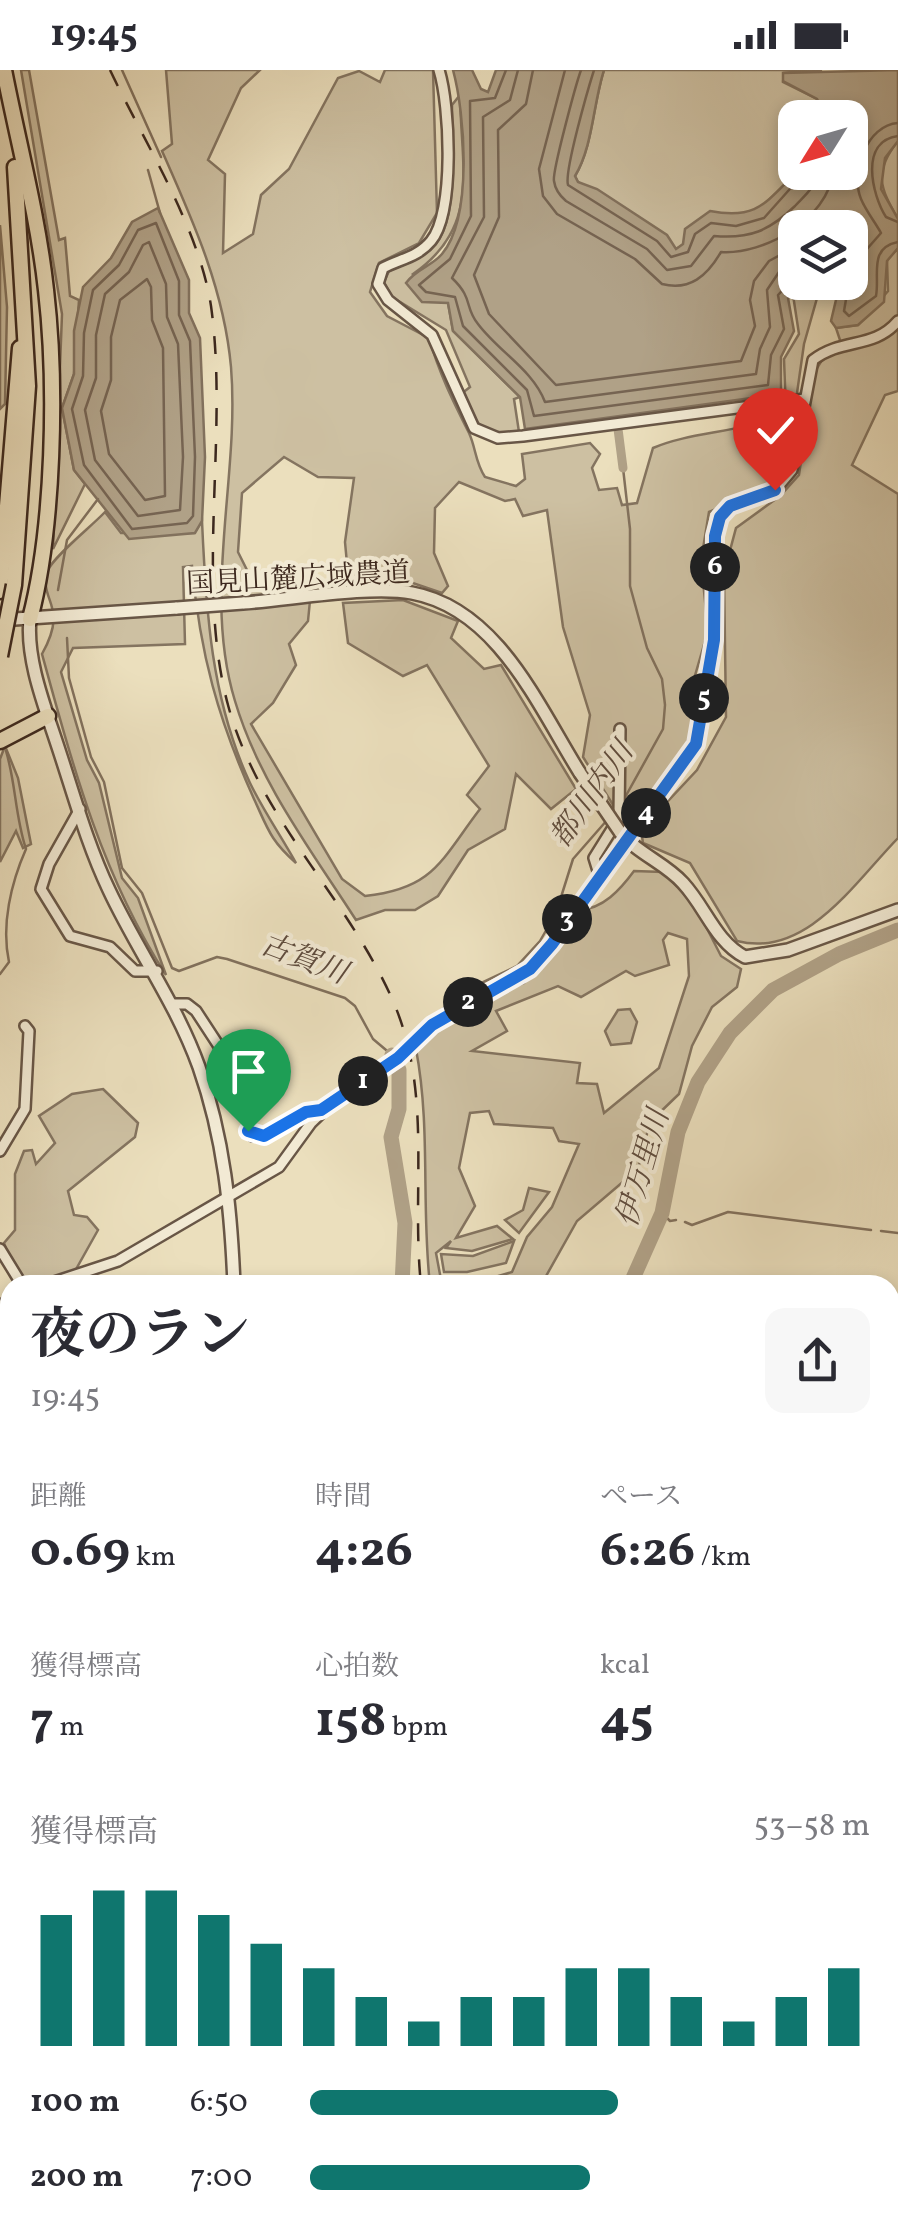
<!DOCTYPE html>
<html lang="ja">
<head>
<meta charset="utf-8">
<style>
  :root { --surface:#fff; --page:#f7f7f7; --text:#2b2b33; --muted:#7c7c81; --accent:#0f766e }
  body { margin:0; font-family:Vollkorn,"Noto Serif JP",serif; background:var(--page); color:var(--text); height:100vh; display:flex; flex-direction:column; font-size:38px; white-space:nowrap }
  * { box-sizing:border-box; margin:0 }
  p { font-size:32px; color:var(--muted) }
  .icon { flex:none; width:55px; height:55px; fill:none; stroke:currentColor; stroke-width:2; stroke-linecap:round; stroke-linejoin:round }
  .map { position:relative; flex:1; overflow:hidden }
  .side { position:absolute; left:0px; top:1205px; width:900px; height:962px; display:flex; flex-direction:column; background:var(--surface); border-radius:30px 30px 0 0; box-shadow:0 5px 15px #0003 }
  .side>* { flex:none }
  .needle { width:65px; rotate:233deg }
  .fabs { position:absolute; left:778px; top:30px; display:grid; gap:20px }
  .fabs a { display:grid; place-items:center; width:90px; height:90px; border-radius:20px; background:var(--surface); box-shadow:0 5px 15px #0003; font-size:50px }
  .pin { position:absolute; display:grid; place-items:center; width:85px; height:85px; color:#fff; margin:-102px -42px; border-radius:50% 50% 50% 0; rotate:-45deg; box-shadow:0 0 10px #0007 }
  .pin .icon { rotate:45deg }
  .km { position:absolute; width:50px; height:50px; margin:-25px; border-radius:50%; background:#222; color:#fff; font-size:28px; line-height:50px; text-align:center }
  .round { display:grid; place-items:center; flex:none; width:105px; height:105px; border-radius:20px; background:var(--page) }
  .overview { display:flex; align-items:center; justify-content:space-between; height:170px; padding:0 30px }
  h1 { font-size:55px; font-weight:700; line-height:75px }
  .metrics { display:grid; grid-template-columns:repeat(3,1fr); gap:15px; height:170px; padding:10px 30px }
  .metrics div { display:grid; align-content:center }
  .metrics b { font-size:50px; font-weight:700 }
  .metrics small { font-size:28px; font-weight:400 }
  .metrics p { font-size:28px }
  .chart { height:280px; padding:20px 30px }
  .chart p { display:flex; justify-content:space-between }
  .chart svg { width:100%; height:180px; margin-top:10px; stroke:var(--accent); stroke-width:6 }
  ul { padding:0 30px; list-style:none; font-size:32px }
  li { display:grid; grid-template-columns:160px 120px 1fr; align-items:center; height:75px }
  li i { height:25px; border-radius:12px; background:var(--accent) }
  .status { display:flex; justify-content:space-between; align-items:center; height:70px; padding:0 50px; background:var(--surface); direction:ltr }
  .status svg { height:28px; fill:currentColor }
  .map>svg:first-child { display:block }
  .green { fill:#cdc0a2; stroke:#847460; stroke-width:2.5; fill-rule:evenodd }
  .water { fill:#b0a187; stroke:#82715d; stroke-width:2.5 }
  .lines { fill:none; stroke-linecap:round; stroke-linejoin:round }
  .shore { stroke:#766452; stroke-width:2.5 }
  .stream { stroke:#82715d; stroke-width:2.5 }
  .canal { stroke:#b0a187; stroke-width:9 }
  .river { stroke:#b0a187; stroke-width:15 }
  .minor-casing { stroke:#685646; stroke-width:14 }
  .tertiary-casing { stroke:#685646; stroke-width:16 }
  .trunk-casing { stroke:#3c281e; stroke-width:19 }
  .minor { stroke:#f2ead4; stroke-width:9 }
  .tertiary { stroke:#f2ead4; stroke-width:11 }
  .trunk { stroke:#ebdfbd; stroke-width:14 }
  .rail { stroke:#3c281e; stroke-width:2.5; stroke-dasharray:18 18; stroke-linecap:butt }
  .tertiary-bridge-casing { stroke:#685646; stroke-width:16; stroke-linecap:butt }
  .trunk-bridge-casing { stroke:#3c281e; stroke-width:19; stroke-linecap:butt }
  .tertiary-bridge { stroke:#f2ead4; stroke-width:11 }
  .trunk-bridge { stroke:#ebdfbd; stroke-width:14 }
  .route-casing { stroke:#fff; stroke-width:20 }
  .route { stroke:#1a73e8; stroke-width:12 }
  .labels { text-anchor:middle; stroke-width:8; stroke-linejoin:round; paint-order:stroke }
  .street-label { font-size:28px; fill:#3c281e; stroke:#f2ead4 }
  .water-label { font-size:30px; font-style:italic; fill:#5f4c3e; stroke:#f2ead4 }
</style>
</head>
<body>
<div class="status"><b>19:45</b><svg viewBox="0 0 49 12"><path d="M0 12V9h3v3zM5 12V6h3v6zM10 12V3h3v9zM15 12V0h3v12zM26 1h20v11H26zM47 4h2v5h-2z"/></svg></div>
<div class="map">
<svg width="898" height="2166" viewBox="0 0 898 2166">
  <rect width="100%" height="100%" fill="#ebdfbd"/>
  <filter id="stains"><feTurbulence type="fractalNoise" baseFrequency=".002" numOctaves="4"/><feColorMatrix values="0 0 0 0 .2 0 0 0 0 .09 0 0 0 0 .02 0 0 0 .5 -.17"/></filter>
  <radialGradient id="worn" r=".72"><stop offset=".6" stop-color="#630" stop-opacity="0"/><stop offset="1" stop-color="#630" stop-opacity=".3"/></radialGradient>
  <!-- green -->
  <g class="green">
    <path d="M21,0h8l30,170 6,-2 5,58 9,4 -5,74 -12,34 12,62 11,14 -32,65 9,-235z"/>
    <path d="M166,0h94l-19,18 -33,72 17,14 -2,79 30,-19 8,-39 28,-26 49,-91 21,-7 21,11 5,-12h48l4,143 -18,30 -40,20 -9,29 17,24 42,22c10,35 24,63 40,95 7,15 6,29 16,44l31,9 9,-7 -3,-25 68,-11 10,11 -8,14 7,22 18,-2 5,17 15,-2 16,-55c42,-18 92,-14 133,-37l-2,-52 15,-25 -6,-39 18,-10 6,13 -13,46 -18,126 -15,16 -62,26 -8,49 7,70 -14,48 -1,47 -8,23 -60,75 -42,-67 7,-42 -27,-88 -16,-117 -24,6 -8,-17 -10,2 -46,-19 -24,26 -1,45 14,33 -6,7 -35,-12 -58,4 -4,-43 9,-64 -36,-1 -34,-20 -42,36 -4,59 15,30 59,-2 -4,41 -19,23 7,21 -23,38 -22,21 91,155 23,17c69,-7 76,-36 115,-87l-13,-14 22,-29 -62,-101 -24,11 -55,-33 -5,-40 60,-3 55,21 -7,17 33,31 17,-4 75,124 -25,20 -35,-35 -11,55 -37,21 -30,46 -23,14h-30l-29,10c-45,-70 -97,-138 -121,-219 -33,-108 5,-224 -4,-334 -7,-78 -38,-146 -69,-216l10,-7z"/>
    <path d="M604,0h218l-38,3 -1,9 34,17 9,18 -31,1 1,55 -37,37 -24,6 -59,33 -98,-67 -3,-6c18,-30 18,-72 29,-106z"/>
    <path d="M460,25c1,74 21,132 -47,179l35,29 5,28 67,66 -6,2 5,33 -28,2 -18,-15 -12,-25 9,-7 -24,-57 -54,-33 -8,-15 5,-11c16,-7 35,-13 47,-27 23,-29 16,-103 16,-139z"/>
    <path d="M898,71v78c-18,-31 -25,-47 0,-78z"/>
    <path d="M0,155l7,82 -2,97 -5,5z"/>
    <path d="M898,178v143l-13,4 -33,70 46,29v344c-43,44 -92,121 -161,103l-47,-78 -47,-20 -2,-13 56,-60 29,-53 -2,-144 12,-45 44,-32 19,-21 15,-102 11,-18 16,-12 -5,-15 22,-3 30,-34 -1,-31z"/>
    <path d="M105,442l16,21h73l8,-12c4,90 9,178 48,262 13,27 31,53 46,80 -26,-23 -28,-34 -42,-64 -36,-80 -54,-145 -62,-233l-9,1 2,77 -112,4 -12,24 26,88 12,23 23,95 16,20 28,77c-64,-100 -93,-208 -124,-321 28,-50 -5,-53 6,-84 6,-14 45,-45 57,-58z"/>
    <path d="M5,676l13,32 13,66 -8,4 -7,-17 -16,31v-103z"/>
    <path d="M634,801l29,1 33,35 25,49 20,13 -4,18 -25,20 -20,39 -13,48 -29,28 -12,47 -61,52 -36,64h-73l44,-13 15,-35 25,-30 27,-63 -20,-3 -6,-13 -59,-4 -5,-13 -19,2 -11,55 16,38 -19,32 41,-12 16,13 -41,12 -26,-3 5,-7 -15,12 6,32h-12c-9,-79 1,-157 -14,-236l21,-21 44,-28 43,-17 55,-73c24,-1 41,-20 55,-39zM668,863l19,6 2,37 -30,92 -55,45 -7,-29 -20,-1 3,-20 -108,-12 35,-20 -11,-20 62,-25 23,11 45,-26 9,5 34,-11 -6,-25z"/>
    <path d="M630,939l7,13 -6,21 -20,2 -6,-14 13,-21z"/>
    <path d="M103,1019l35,34 -3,14 -67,54 6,24 13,2 11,13 -23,41 -48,14 -15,-18 -8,-24 11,-13v-56l9,-23 8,-1 4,14 19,-21 -16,-27 33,-22z"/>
    <path d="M529,1118l20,4 -30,41 -14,-13 18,-10z"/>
    <path d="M514,1171l-8,22 -39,9h-23l-3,-18 32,2z"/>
  </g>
  <!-- water -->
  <g class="water">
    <path d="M453,0h19l9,19 7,3 8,-22h108c-11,34 -11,76 -29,106l3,6 19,7 70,46 9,14 7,-5 2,-15 25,-18c47,9 55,-8 86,-38l54,-1v-54l-24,-1 -9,-18 -34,-18v-8l115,-3v71l-13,17 -4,31 17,30v29l-11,13 -3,41 -26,23 -22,3 -5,-7 9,-38 10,-1v-54h-55v54l11,1 -18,15 6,33 -13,26v37l-256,35 -5,-32 -67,-66 -5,-28 -26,-1 -16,-19c10,-14 26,-17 36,-29 31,-37 23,-140 11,-184z"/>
    <path d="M158,138l31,72v33l11,25 5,119 -3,64 -7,12 -66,6 -55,-69 -12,-62 12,-34v-43l9,-44 28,-29 21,-36z"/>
  </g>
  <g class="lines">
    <!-- shore -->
    <g class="shore">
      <path d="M506,0l-11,28 -25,3 1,115 -21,43 -31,26 7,7 29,5 8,29 64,64 7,26 234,-31 3,-30 13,-26 -6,-34 17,-18"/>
      <path d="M518,0l-8,30 -27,17 1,100 -32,61c22,21 12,29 26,46 21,28 55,46 67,78l211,-28 4,-25 10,-22 -3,-37 12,-18 16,-9"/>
      <path d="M533,0l-7,34 -28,26 1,87 -25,58 15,39 67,71 185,-24 14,-35 -5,-26 4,-19 15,-20 26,-14"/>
      <path d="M565,0l-26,99 4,27 14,18 78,45 27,25c28,7 45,-8 59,-32 43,3 107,-33 112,-80"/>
      <path d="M581,0c-5,14 -29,102 -27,111 1,8 5,14 12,20l81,48 20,21 24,-4 23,-30c36,3 55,-5 81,-30 10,-11 20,-18 23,-34"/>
      <path d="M594,0c-6,19 -30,102 -26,115l89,56 14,16 17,-5 7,-18 16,-11 25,3 28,-8 41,-46"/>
      <path d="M898,66c-39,5 -26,59 -12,81l12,5"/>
      <path d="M156,153l23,58v34l11,26 5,116 -2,59 -6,7 -55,6 -48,-64 -12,-56 11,-33 1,-43 9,-43 26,-25 19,-35z"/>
      <path d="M149,172l17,42 1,33 11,27 5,113 -3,53 -42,6 -43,-56 -10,-50 11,-32v-43l9,-41 24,-22 14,-27z"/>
      <path d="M850,194l12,4 5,-19 14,-16c-6,-11 -15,-22 -20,-34 -11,-27 6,-74 37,-76"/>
      <path d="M147,209l4,8 1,33 11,28 2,148 -20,4 -36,-46 -8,-43 10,-31v-43l9,-37z"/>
      <path d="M849,212l-5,29 5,5 27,-20c4,-21 -8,-48 22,-54"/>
    </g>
    <!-- stream -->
    <g class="stream">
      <path d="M122,0l39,87"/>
      <path d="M148,100l12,43"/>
      <path d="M58,520l9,-50 31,-41"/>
      <path d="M67,568l2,40 22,79 13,25 18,86 20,25 30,75 7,3 38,-14 10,2 118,39 10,8 18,33 19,16 31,-32 52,-37 42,-20 23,-25 16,-28 17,-54 35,-40"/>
      <path d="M623,731l40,-72 2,-24 -3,-26 -15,-31 -17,-62v-57l-7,-61"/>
      <path d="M0,904l9,-12c-8,-37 2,-79 17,-113 -11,-33 -10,-65 -20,-98"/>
      <path d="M662,1143l8,8 6,-1"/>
      <path d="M685,1152l7,3 36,-13 143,18"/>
      <path d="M881,1161l17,2"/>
    </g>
    <!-- canal -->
    <path class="canal" d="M618,359l5,39"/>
    <!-- river -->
    <g class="river">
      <path d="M392,985l7,15v39l-8,28 14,86 -3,62"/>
      <path d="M630,1215l32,-72 16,-81 20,-50 32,-49 43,-43 66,-36 59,-24"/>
      <path d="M0,1554l10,-5"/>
    </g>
    <defs>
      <g id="minor">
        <path d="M439,0c11,35 16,142 -8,171 -13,16 -31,18 -48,27l-5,16 10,16 44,35 42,93 24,10 25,-2 282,-37"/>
        <path d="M80,739l-31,55 -8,25 29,47 40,11 25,24h22"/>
        <path d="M599,804l-5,-16 25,-40 1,-89"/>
        <path d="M172,934h15l9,7 32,49 25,76c25,-1 44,-22 68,-26"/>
        <path d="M0,1081l25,-42 4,-78 -4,-5"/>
        <path d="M0,1179l22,36"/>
        <path d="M45,1215l73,-24 161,-94 32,-44 29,-28 58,-36 34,-34 98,-56 22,-26 145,-199 18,-104v-104l5,-19 10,-11 45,-16 17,-20 21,-110c30,-23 60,-10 85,-39"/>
        <path d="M0,1236l10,-6"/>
        <path d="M890,1271l8,-1"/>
        <path d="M0,1357l10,-5"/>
        <path d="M0,1388l5,16 -5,6"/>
        <path d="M0,1599l10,-7"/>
        <path d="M890,1739l8,-4"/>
        <path d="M0,1787l10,11"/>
        <path d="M0,1861l10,-6"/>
        <path d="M890,1925l8,10"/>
        <path d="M619,2158l1,8"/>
        <path d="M280,2166l6,-8"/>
        <path d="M515,2166l6,-8"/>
      </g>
      <g id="tertiary">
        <path d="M243,533c46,-3 126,-18 169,-10 86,16 126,113 168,180"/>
        <path d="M30,549c-4,38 13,83 25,119 17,50 31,104 54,152 28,60 67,113 90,177 25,71 32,143 35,218"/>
        <path d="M0,550l177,-12"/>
        <path d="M620,762c18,22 45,31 63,51 23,25 32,58 62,74l43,-7 110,-40"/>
        <path d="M250,2166l1,-8"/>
      </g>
      <g id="trunk">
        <path d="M4,0c14,72 34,146 42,220 11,95 8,237 -16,329"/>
        <path d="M14,515l14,-199 -13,-219"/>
        <path d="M0,521l20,-243"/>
        <path d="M0,671l48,-25"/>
      </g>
    </defs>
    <!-- minor casing -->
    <use href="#minor" class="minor-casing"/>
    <!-- tertiary casing -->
    <use href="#tertiary" class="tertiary-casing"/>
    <!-- trunk casing -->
    <use href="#trunk" class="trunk-casing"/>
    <!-- minor -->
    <use href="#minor" class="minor"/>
    <!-- tertiary -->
    <use href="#tertiary" class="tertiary"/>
    <!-- trunk -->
    <use href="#trunk" class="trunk"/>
    <!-- rail -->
    <g class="rail">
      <path d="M110,0c34,72 89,157 101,236 18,128 -16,277 17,399 30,112 120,193 165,296 40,92 18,188 28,284"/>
      <path d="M417,2158l1,8"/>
    </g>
    <defs>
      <g id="tertiary-bridge">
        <path d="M177,538l66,-5"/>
        <path d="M580,703l40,59"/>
      </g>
      <path id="trunk-bridge" d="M0,586l14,-71"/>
    </defs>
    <!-- tertiary-bridge casing -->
    <use href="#tertiary-bridge" class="tertiary-bridge-casing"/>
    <!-- trunk-bridge casing -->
    <use href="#trunk-bridge" class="trunk-bridge-casing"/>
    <!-- tertiary-bridge -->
    <use href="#tertiary-bridge" class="tertiary-bridge"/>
    <!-- trunk-bridge -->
    <use href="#trunk-bridge" class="trunk-bridge"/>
  </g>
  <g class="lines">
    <defs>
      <path id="route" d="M248,1061l16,5 42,-24 15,-2 77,-52 34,-33 98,-56 22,-25 144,-200 18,-104 1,-104 5,-19 10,-11 45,-16"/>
    </defs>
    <!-- route casing -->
    <use href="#route" class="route-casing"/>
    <!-- route -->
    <use href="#route" class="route"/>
  </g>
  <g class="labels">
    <!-- street labels -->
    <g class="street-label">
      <text transform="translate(298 507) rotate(-3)" y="10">国見山麓広域農道</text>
    </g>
    <!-- water labels -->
    <g class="water-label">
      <text transform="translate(591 724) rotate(-55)" y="10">都川内川</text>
      <text transform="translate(304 888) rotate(21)" y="10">古賀川</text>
      <text transform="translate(642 1098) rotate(-74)" y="10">伊万里川</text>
    </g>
  </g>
  <rect width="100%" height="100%" filter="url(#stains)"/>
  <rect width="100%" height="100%" fill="url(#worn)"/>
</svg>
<div class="fabs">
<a><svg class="needle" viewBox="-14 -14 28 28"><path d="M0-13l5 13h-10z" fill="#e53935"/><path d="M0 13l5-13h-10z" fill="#7c7c81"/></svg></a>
<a><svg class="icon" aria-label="layers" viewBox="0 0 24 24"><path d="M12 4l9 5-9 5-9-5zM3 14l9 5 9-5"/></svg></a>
</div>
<div class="pin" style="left:248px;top:1061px;background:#1e9e55"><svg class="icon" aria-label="arrive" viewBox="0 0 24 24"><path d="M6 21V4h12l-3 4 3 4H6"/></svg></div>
<div class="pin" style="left:775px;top:420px;background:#d93025"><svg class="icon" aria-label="check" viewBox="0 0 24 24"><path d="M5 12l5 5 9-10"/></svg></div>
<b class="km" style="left:363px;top:1011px">1</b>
<b class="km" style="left:468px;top:932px">2</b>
<b class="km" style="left:567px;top:849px">3</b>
<b class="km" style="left:646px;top:743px">4</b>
<b class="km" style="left:704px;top:628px">5</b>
<b class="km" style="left:715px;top:497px">6</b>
<section class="side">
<div class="overview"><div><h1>夜のラン</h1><p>19:45</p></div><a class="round"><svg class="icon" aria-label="share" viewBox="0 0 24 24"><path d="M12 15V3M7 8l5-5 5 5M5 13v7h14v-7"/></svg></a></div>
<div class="metrics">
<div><p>距離</p><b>0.69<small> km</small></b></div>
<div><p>時間</p><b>4:26</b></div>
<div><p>ペース</p><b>6:26<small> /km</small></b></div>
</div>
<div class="metrics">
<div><p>獲得標高</p><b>7<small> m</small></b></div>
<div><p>心拍数</p><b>158<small> bpm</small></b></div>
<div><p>kcal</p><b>45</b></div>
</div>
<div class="chart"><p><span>獲得標高</span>53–58 m</p>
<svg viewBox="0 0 160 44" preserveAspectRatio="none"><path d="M5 44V12M15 44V6M25 44V6M35 44V12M45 44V19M55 44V25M65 44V32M75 44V38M85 44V32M95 44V32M105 44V25M115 44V25M125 44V32M135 44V38M145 44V32M155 44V25"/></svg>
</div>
<ul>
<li><b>100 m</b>6:50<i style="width:55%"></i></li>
<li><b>200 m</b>7:00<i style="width:50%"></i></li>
</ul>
</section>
</div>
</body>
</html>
